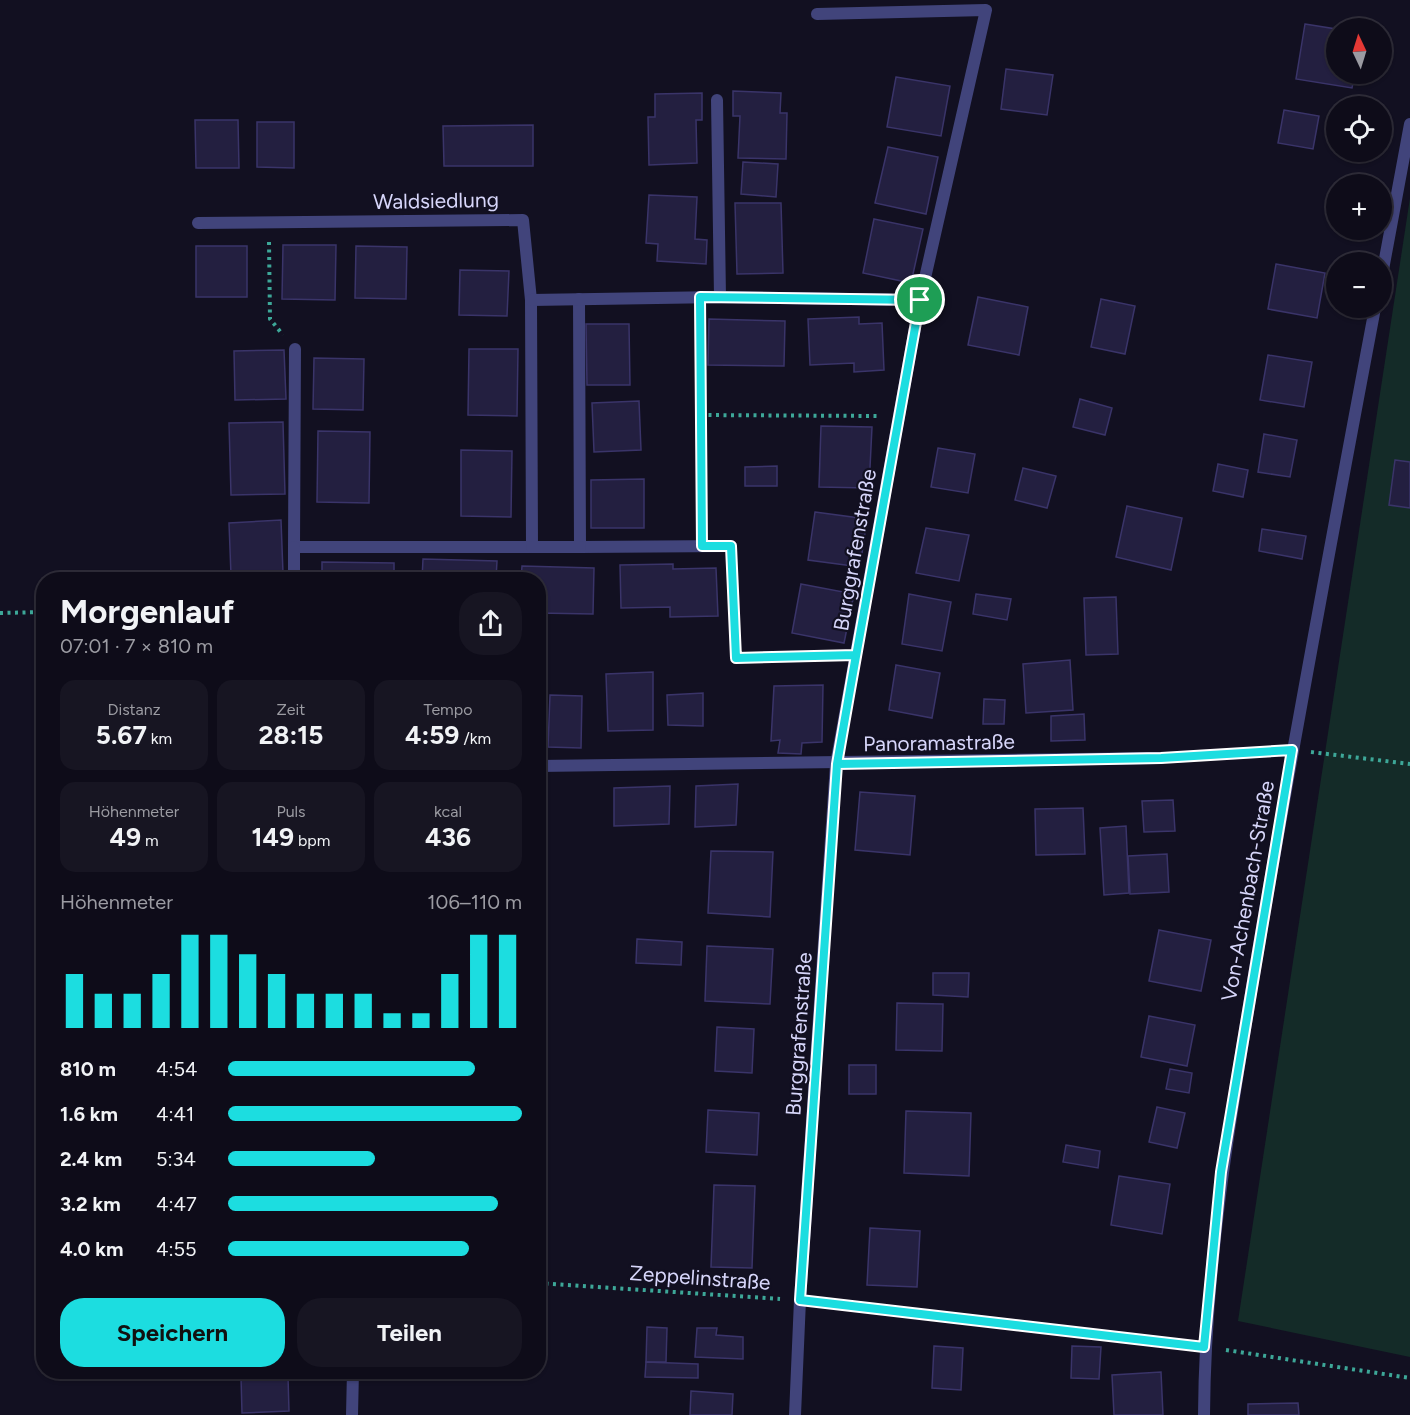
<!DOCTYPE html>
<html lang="de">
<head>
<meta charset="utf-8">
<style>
  :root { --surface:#0e0c19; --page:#171522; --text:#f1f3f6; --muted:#9b9ba2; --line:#2e2c38; --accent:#1cdde0 }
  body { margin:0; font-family:Figtree,sans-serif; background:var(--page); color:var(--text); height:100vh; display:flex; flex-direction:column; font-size:22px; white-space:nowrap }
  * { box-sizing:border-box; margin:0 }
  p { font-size:20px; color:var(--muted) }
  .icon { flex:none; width:33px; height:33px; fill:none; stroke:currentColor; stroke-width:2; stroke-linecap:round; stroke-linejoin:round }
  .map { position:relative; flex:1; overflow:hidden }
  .drawer { position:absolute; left:36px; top:572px; width:510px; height:807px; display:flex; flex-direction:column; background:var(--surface); border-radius:24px; box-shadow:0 2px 4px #0004,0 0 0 2px var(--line) }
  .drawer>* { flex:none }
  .needle { width:39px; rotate:356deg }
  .fabs { position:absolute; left:1326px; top:18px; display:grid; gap:12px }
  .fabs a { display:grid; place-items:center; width:66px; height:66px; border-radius:50%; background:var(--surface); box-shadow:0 2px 4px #0004,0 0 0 2px var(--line); font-size:30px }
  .pin { position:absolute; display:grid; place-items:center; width:51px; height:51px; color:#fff; margin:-26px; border:3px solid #fff; border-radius:50%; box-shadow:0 2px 6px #0007 }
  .round { display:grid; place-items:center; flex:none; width:63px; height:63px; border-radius:24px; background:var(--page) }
  .head { display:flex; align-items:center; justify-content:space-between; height:102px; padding:0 24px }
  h1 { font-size:33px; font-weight:700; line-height:45px }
  .stats { display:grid; grid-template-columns:repeat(3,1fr); gap:9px; height:102px; padding:6px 24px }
  .stats div { display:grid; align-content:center; border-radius:15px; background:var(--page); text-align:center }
  .stats b { font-size:26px; font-weight:700 }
  .stats small { font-size:16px; font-weight:400 }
  .stats p { font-size:16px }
  .chart { height:168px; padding:12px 24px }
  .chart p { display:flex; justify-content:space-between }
  .chart svg { width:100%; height:108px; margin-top:6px; stroke:var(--accent); stroke-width:6 }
  .cta { display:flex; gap:12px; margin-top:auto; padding:12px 24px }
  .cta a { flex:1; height:69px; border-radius:24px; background:var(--accent); color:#111; font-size:24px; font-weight:700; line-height:69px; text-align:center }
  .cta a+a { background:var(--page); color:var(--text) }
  ul { padding:0 24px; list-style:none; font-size:20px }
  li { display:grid; grid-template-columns:96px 72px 1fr; align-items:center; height:45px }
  li i { height:15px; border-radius:8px; background:var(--accent) }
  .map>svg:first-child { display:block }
  .green { fill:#142b28 }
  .building { fill:#231f40; stroke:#3a3469; stroke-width:1.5 }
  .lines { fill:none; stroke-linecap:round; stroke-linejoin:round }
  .path { stroke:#3da798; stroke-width:4; stroke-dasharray:3 4.5; stroke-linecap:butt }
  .minor { stroke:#41447b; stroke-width:12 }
  .route-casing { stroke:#fff; stroke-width:12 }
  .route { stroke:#1cdde0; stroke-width:8 }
  .labels { text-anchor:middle; stroke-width:4.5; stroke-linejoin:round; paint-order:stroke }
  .street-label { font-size:21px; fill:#d7d6fa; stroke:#121021 }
</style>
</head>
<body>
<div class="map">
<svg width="1410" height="1415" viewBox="0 0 1410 1415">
  <rect width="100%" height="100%" fill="#121021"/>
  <!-- green -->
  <path class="green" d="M1410,198v1159l-172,-36z"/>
  <!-- building -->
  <g class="building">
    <path d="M1305,24l31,5v45h19l-3,14 -56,-9z"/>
    <path d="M1006,69l47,6 -6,40 -46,-6z"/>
    <path d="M896,77l54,9 -9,50 -54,-9z"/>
    <path d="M733,91l48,2 -1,20h7l-1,46 -48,-1 2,-42h-7z"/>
    <path d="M702,93v27h-6l1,43 -48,2 -1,-48h7v-23z"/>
    <path d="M1284,110l35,6 -6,33 -35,-6z"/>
    <path d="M195,120h43l1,48h-43z"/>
    <path d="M257,122h37v46l-37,-1z"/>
    <path d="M533,125v41h-89l-1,-40z"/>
    <path d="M888,147l50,10 -12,57 -51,-11z"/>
    <path d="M743,162l35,2 -2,33 -35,-3z"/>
    <path d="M649,195l48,2 -2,42 12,1 -1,24 -49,-3 1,-17 -12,-1z"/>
    <path d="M735,203h46l2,70 -46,1z"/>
    <path d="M874,219l49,10 -12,54 -48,-10z"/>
    <path d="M283,245h53l-1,55 -53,-1z"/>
    <rect x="196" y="246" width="51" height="51"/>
    <path d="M356,246l51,1 -1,52 -51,-1z"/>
    <path d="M1276,264l49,9 -8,45 -49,-9z"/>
    <path d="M460,270l49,1 -2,45 -48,-1z"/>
    <path d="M978,297l50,10 -9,48 -51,-10z"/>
    <path d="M1101,299l34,7 -10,48 -34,-7z"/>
    <path d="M859,317v7l23,-1 2,47 -30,2v-9l-44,2 -2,-46z"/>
    <path d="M709,319l76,2 -1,45 -76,-1z"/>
    <path d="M586,324h43l1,61h-43z"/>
    <path d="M469,349h49l-1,67 -49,-1z"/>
    <path d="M284,350l2,49 -51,1 -1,-49z"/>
    <path d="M1268,355l44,7 -8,45 -44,-7z"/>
    <path d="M314,358l50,1 -1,51 -50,-1z"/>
    <path d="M1080,399l32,9 -7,27 -32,-8z"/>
    <path d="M639,401l2,49 -47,2 -2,-49z"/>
    <path d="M283,422l2,72 -54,1 -2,-72z"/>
    <path d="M821,426l51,1 -3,61 -50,-1z"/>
    <path d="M318,431l52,1 -1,71 -52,-1z"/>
    <path d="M1264,434l33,6 -7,37 -32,-5z"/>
    <path d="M938,448l37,6 -7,39 -37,-6z"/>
    <path d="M461,450l51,1 -1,66 -50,-1z"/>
    <path d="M1395,460l15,2v46l-21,-3z"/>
    <path d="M1218,464l30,6 -5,27 -30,-6z"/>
    <path d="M777,466v20h-32v-19z"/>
    <path d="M1023,468l33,8 -9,32 -32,-8z"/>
    <path d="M644,479v49h-53v-48z"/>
    <path d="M1127,506l55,12 -11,52 -55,-13z"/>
    <path d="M815,512l52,7 -7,48 -52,-7z"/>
    <path d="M281,520l2,53 -52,2 -2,-52z"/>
    <path d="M926,528l43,7 -10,46 -43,-8z"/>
    <path d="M1262,529l44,7 -4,23 -43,-8z"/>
    <path d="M423,559l74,2 -1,18h-74z"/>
    <path d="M322,562l72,1v16h-72z"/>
    <path d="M673,564v5l43,-1 2,48 -48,1v-10l-49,1 -1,-43z"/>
    <path d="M522,566l72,2 -1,46 -55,-1v-34h-17z"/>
    <path d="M801,584l53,10 -10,49 -52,-10z"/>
    <path d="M909,594l42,8 -9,49 -40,-7z"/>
    <path d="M976,594l35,5 -4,21 -34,-6z"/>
    <path d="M1116,597l2,57 -32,1 -2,-57z"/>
    <path d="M1070,660l3,50 -47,3 -3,-49z"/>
    <path d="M896,665l44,8 -8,45 -43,-8z"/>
    <path d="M653,672v58l-45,1 -2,-57z"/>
    <path d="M823,685l-1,57 -20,1 -1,11 -23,-1 2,-13 -9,1 3,-55z"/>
    <path d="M703,693v33l-35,-1 -1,-30z"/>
    <path d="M550,695l32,1 -1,52 -33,-1z"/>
    <path d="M984,699l21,1 -1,24h-21z"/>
    <path d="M1084,714l1,26 -34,1v-25z"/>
    <path d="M738,784l-2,41 -41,2 1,-41z"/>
    <path d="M670,786l-1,38 -55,2v-38z"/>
    <path d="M860,792l55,4 -5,59 -55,-5z"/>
    <path d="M1173,800l2,31 -31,1 -2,-31z"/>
    <path d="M1083,808l2,46 -49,1 -1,-46z"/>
    <path d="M1126,826l3,67 -25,2 -4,-67z"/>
    <path d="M711,851l62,1 -3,65 -62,-4z"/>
    <path d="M1167,854l2,38 -39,2 -2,-38z"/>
    <path d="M1159,930l52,10 -10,51 -52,-10z"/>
    <path d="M637,939l45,3 -1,23 -45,-2z"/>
    <path d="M707,946l66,3 -3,55 -65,-3z"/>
    <path d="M933,973h36l-1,24 -35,-2z"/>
    <path d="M897,1003l46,1 -1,47 -46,-1z"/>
    <path d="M1149,1016l46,9 -8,41 -46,-9z"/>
    <path d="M717,1027l37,2 -2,44 -37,-2z"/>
    <rect x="849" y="1065" width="27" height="29"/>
    <path d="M1170,1069l22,4 -3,20 -23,-4z"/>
    <path d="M1157,1107l28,6 -8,35 -28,-6z"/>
    <path d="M708,1110l51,3 -2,42 -51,-3z"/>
    <path d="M906,1111l65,2 -2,63 -65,-3z"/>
    <path d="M1066,1145l34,6 -2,17 -35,-6z"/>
    <path d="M1119,1176l51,8 -8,50 -51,-9z"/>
    <path d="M714,1185l41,1 -3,82 -41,-1z"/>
    <path d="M870,1228l50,3 -3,56 -50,-2z"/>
    <path d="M647,1327l20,1 -1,34h-20z"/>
    <path d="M697,1328h20l-1,7 27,2v22l-48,-2z"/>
    <path d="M934,1346l29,2 -2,42 -29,-2z"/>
    <path d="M1072,1346l29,1 -2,32 -28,-1z"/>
    <path d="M646,1362l52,2v14l-53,-1z"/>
    <path d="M1161,1372l2,43h-49l-2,-40z"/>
    <path d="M288,1376l1,35 -47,2 -1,-36z"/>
    <path d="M691,1391l42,3 -1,21h-42z"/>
    <path d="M1298,1403l1,12h-51v-11z"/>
  </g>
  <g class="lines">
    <!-- path -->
    <g class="path">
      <path d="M269,242l1,77 13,16"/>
      <path d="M700,316l2,212"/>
      <path d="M701,415l179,1"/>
      <path d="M732,566l4,92 101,-3"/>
      <path d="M0,613l44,-1"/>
      <path d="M1311,752l99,12"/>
      <path d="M1180,757l94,-6"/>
      <path d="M538,1283l242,16"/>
      <path d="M818,1302l371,43"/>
      <path d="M1226,1350l184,28"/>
    </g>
    <!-- minor -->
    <g class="minor">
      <path d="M717,100l3,197"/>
      <path d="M198,223l325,-3 8,80 1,247h-238l1,-198"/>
      <path d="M1382,275l28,-151"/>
      <path d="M579,299l1,248 151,-1"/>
      <path d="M531,300l189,-3 200,3"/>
      <path d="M532,547h48"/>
      <path d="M294,579v-32"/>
      <path d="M538,766l623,-8"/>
      <path d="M352,1415l1,-44"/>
      <path d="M795,1415l5,-115 36,-536 84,-464 66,-290 -169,4"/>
      <path d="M1204,1415c1,-159 29,-314 55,-470 36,-213 76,-425 116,-637"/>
    </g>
  </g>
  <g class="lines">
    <defs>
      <path id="route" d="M920,300l-220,-3 2,249h29l5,112 120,-3 -19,109 -37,536 404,47 17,-175 71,-422 -131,8 -324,6c27,-155 55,-310 83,-464"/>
    </defs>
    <!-- route casing -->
    <use href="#route" class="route-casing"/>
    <!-- route -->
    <use href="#route" class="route"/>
  </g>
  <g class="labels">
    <!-- street labels -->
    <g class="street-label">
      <text transform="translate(436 201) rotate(-1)" y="7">Waldsiedlung</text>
      <text transform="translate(855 550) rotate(-80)" y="7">Burggrafenstraße</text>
      <text transform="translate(939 743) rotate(-1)" y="7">Panoramastraße</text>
      <text transform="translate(1248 891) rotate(-80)" y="7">Von-Achenbach-Straße</text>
      <text transform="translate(799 1034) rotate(-86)" y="7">Burggrafenstraße</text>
      <text transform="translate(700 1278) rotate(4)" y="7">Zeppelinstraße</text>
    </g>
  </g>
</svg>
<div class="fabs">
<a><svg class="needle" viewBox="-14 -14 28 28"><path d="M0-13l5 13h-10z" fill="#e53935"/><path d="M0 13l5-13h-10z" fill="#9b9ba2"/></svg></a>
<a><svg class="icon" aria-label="locate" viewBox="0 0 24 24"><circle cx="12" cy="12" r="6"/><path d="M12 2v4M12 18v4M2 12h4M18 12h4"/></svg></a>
<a>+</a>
<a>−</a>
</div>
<div class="pin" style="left:920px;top:300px;background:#1e9e55"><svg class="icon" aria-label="arrive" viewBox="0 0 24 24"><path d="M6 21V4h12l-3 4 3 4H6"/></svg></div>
<section class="drawer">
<div class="head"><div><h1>Morgenlauf</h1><p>07:01 · 7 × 810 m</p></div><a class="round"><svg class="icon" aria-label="share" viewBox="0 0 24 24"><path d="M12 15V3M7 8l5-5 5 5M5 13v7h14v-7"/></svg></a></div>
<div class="stats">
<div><p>Distanz</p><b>5.67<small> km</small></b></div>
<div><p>Zeit</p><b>28:15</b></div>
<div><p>Tempo</p><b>4:59<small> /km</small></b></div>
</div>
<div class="stats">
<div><p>Höhenmeter</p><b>49<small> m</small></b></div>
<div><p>Puls</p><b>149<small> bpm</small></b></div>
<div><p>kcal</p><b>436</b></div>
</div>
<div class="chart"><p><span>Höhenmeter</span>106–110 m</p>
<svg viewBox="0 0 160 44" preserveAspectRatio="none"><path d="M5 44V22M15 44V30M25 44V30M35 44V22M45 44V6M55 44V6M65 44V14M75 44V22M85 44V30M95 44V30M105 44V30M115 44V38M125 44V38M135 44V22M145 44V6M155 44V6"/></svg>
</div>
<ul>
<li><b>810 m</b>4:54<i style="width:84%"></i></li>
<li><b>1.6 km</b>4:41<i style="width:100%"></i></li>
<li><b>2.4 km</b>5:34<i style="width:50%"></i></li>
<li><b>3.2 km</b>4:47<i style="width:92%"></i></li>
<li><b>4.0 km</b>4:55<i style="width:82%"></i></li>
</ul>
<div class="cta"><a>Speichern</a><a>Teilen</a></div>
</section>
</div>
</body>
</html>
